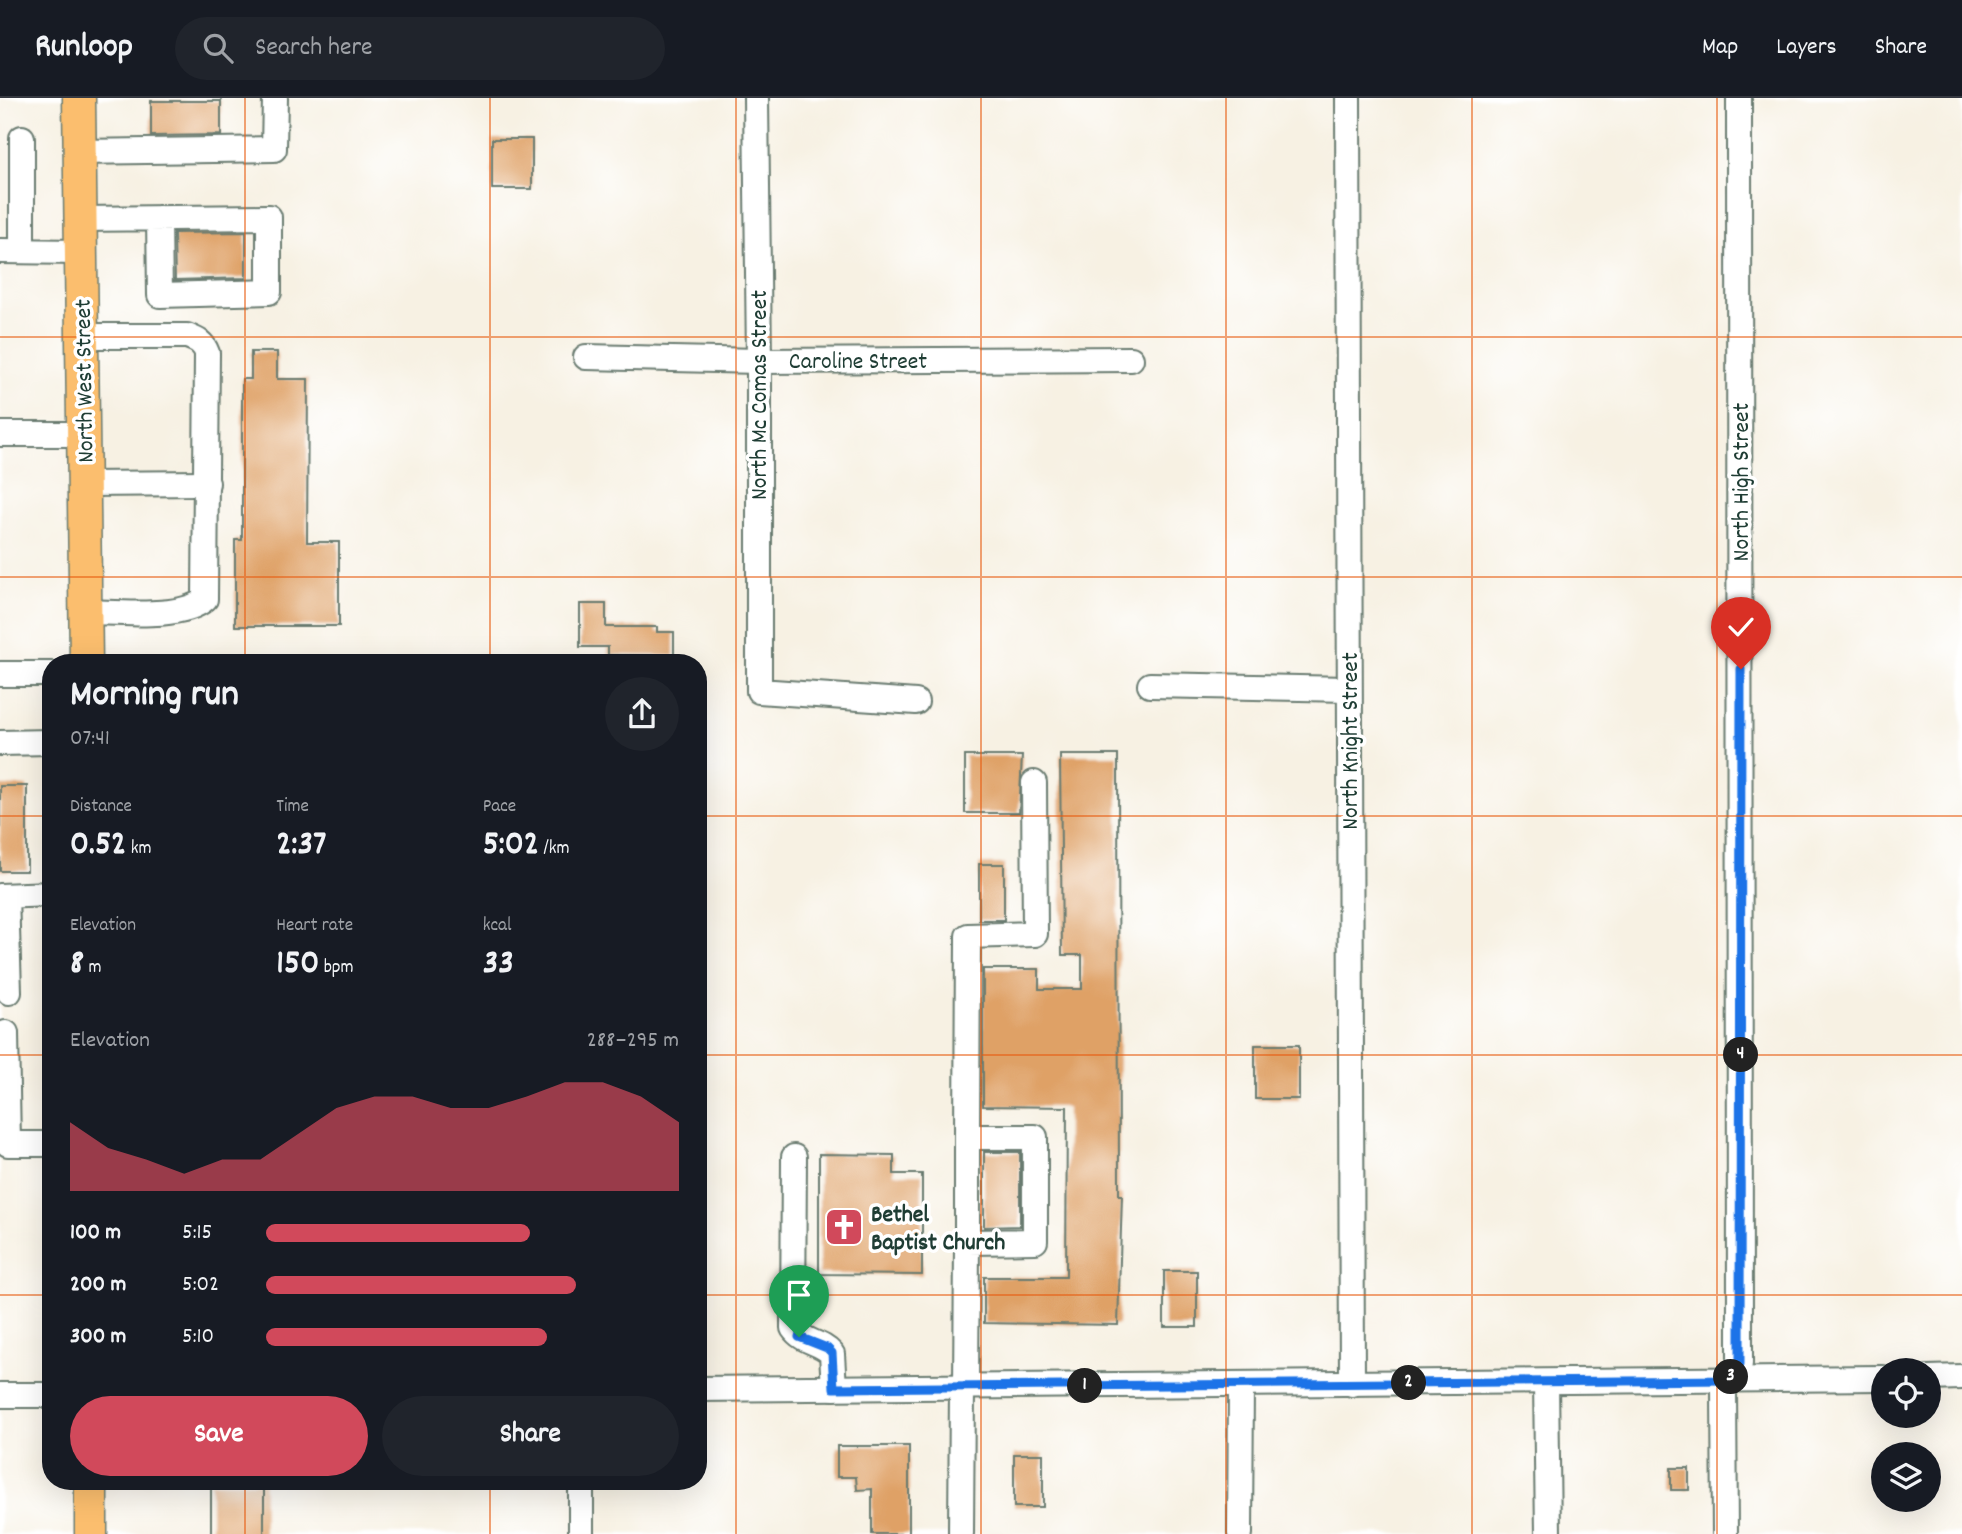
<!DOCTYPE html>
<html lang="en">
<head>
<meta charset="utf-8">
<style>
  :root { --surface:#171b24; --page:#20242c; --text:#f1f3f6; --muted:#9ea1a6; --line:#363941; --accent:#d1495b }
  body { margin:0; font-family:Dekko,sans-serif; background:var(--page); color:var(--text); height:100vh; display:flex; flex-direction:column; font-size:26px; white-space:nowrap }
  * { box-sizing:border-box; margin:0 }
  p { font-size:23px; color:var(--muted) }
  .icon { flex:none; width:38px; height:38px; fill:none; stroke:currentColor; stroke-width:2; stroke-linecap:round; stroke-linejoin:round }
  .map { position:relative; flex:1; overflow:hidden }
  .details { position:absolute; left:42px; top:556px; width:665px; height:836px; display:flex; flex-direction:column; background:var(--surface); border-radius:28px; box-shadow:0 7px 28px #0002 }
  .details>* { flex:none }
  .controls { position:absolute; left:1871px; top:1260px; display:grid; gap:14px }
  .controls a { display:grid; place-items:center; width:70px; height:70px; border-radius:50%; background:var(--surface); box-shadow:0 7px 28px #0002; font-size:35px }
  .pin { position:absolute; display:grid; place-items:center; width:60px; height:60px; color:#fff; margin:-72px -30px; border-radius:50% 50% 50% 0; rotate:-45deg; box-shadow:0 0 7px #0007 }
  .pin .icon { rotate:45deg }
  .km { position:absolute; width:35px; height:35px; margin:-18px; border-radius:50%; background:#222; color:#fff; font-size:19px; line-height:35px; text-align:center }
  .round { display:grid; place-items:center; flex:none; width:74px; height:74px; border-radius:37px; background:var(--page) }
  .headline { display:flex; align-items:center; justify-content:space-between; height:119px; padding:0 28px }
  h1 { font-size:38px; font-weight:700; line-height:52px }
  .metrics { display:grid; grid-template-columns:repeat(3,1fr); gap:10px; height:119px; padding:7px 28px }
  .metrics div { display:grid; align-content:center }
  .metrics b { font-size:35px; font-weight:700 }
  .metrics small { font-size:19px; font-weight:400 }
  .metrics p { font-size:19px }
  .chart { height:196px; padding:14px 28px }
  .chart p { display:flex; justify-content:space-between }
  .chart svg { width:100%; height:126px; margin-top:7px; fill:var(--accent); opacity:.7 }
  .primary-button { display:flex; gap:14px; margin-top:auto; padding:14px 28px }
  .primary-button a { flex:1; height:80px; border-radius:42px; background:var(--accent); color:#fff; font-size:28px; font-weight:700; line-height:80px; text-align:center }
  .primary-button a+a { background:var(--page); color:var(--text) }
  ul { padding:0 28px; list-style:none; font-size:23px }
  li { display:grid; grid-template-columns:112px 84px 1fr; align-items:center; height:52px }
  li i { height:18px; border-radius:9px; background:var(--accent) }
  header { display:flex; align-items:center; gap:42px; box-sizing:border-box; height:98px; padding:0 35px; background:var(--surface); border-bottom:2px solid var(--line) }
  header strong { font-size:33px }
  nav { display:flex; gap:38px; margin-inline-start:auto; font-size:24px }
  .search { width:490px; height:63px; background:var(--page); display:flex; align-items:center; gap:18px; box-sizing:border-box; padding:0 24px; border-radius:38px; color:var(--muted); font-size:26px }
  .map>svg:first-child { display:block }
  .building { fill:#dfa166 }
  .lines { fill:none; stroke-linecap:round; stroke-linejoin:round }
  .minor-casing { stroke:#6b7c71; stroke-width:28 }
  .major-casing { stroke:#6b7c71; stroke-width:35 }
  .minor { stroke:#fff; stroke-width:24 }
  .major { stroke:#fbbe6e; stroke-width:32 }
  .route-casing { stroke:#fff; stroke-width:14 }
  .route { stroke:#1a73e8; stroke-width:9 }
  .grid { fill:none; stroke:#e8590c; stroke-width:2; stroke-opacity:0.55 }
  .labels { text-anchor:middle; stroke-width:7; stroke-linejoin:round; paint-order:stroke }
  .street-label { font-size:24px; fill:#1f3d34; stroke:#fff }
  .poi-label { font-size:24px; font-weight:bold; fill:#1f3d34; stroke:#fff; text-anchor:start }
</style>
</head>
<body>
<header>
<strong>Runloop</strong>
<div class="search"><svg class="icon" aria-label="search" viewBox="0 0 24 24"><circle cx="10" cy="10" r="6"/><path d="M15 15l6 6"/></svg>Search here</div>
<nav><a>Map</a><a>Layers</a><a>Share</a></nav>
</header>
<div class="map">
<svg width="1962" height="1436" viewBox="0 0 1962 1436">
  <rect width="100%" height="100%" fill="#fff"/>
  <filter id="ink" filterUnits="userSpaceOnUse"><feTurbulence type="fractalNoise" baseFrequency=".0143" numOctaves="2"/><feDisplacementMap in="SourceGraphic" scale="14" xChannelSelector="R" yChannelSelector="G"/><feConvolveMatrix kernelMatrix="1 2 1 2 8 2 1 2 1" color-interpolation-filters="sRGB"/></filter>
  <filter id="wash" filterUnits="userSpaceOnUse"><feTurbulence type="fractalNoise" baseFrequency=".00686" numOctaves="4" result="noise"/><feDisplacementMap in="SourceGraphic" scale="28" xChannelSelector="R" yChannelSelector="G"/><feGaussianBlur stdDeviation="1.57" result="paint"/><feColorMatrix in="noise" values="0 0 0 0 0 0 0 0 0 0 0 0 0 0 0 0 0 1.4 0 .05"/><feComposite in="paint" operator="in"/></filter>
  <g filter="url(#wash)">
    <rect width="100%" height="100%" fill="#f7f1e3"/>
    <g id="blocks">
      <!-- building -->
      <g class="building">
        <path d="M151,3h70v34l-70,1z"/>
        <rect x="492" y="41" width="40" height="50"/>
        <path d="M246,134v46l-71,2 -1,-47z"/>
        <path d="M251,254h26v27h31l-1,163h32v84h-104v-86h7v-161h9z"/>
        <path d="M580,506h26v23h51v5h17v24l-66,-1v-8h-28z"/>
        <path d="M1060,657h58l1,440h3l-4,130 -134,-2v-46h82l1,-170 -84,-1v-137h56v20h43v-34h-20z"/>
        <path d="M965,658h57l-3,57h-54z"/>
        <rect x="0" y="688" width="27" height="85"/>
        <rect x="979" y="766" width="25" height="56"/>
        <rect x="1255" y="947" width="44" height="54"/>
        <path d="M984,1054h36v74l-36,1z"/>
        <path d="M819,1056l75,1v19h28v101l-103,-1z"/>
        <rect x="1164" y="1173" width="33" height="56"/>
        <path d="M837,1348h72v88h-37v-45l-15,1 -1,-13h-19z"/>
        <rect x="1014" y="1356" width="29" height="53"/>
        <rect x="1671" y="1370" width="18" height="22"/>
        <rect x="211" y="1384" width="53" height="52"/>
      </g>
    </g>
  </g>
  <g filter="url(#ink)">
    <use href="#blocks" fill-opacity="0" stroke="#6b7c71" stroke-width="2"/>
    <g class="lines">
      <defs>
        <g id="minor">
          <path d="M756,0l3,263v330l157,11"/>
          <path d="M1348,0l4,1286"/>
          <path d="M22,40v113"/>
          <path d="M79,54l195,-3 1,-51"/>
          <path d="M80,121l189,-2v75l-109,3 -1,-77"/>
          <path d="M0,153l81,1"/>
          <path d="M82,238h105c10,4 16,6 20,17l-2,246c-23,21 -89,13 -120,13"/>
          <path d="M586,259l173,4 372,-2"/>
          <path d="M0,336h83"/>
          <path d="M84,386l123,-1"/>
          <path d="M0,576h51"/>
          <path d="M1150,587l199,4"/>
          <path d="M0,645l51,-1"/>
          <path d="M0,798l51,-2"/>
          <path d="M6,798l3,96"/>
          <path d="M6,935l2,111h43"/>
          <path d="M967,1039v105"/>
          <path d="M794,1059l-1,171c10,15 28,13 39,26l2,34"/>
          <path d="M1928,1280l34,-1"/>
          <path d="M1546,1284l2,152"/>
          <path d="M966,1289l1,-145 68,-1v-104h-68l1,-201 67,-2 -1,-151"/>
          <path d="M698,1291l1185,-11"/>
          <path d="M0,1297h51"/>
          <path d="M581,1436v-52"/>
          <path d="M961,1436l1,-147"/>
          <path d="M1240,1436l1,-149"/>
          <path d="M1725,1436l-1,-145 16,-25 -1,-1266"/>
        </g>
        <g id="major">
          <path d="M79,0l7,565"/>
          <path d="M91,1384v52"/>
        </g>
      </defs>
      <!-- minor casing -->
      <use href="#minor" class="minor-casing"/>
      <!-- major casing -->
      <use href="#major" class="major-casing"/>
      <!-- minor -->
      <use href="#minor" class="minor"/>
      <!-- major -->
      <use href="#major" class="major"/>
    </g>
  </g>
  <g class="lines" filter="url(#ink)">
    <defs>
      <path id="route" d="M799,1239l28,11 5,5 2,35 896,-8 10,-16 1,-695"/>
    </defs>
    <!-- route casing -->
    <use href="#route" class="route-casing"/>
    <!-- route -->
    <use href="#route" class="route"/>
  </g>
  <!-- grid -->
  <path class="grid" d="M245,0v565M490,0v565M736,0v1436M981,0v1436M1226,0v1436M1472,0v1436M1717,0v1436M0,239h1962M0,479h1962M0,718h51M698,718h1264M0,957h51M698,957h1264M0,1197h51M698,1197h1264M245,1384v52M490,1384v52"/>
  <!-- icons -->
  <defs>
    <symbol id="church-square" viewBox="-11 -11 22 22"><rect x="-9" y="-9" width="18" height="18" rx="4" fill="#d1495b" stroke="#fff"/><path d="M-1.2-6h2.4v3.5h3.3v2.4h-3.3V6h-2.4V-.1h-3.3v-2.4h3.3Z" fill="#fff"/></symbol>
  </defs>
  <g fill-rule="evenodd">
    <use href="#church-square" x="822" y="1107" width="44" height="44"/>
  </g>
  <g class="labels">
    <!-- street labels -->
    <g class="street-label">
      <text x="858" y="270">Caroline Street</text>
      <text transform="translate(83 283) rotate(-91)" y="8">North West Street</text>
      <text transform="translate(758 297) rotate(-90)" y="8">North Mc Comas Street</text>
      <text transform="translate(1740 384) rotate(-90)" y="8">North High Street</text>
      <text transform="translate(1349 643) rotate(-90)" y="8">North Knight Street</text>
    </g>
    <!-- poi labels -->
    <g class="poi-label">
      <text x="871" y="1123">Bethel<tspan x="871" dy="28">Baptist Church</tspan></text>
    </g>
  </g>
</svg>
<div class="controls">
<a><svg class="icon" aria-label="locate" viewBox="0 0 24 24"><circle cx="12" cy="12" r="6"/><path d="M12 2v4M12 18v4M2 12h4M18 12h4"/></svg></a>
<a><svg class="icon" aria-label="layers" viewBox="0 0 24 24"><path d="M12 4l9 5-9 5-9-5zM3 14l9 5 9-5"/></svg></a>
</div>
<div class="pin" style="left:799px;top:1239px;background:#1e9e55"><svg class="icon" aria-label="arrive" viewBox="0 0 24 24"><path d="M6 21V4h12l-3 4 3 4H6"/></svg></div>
<div class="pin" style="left:1741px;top:571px;background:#d93025"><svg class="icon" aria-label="check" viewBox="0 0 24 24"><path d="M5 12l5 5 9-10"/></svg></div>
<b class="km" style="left:1085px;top:1288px">1</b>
<b class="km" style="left:1409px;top:1285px">2</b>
<b class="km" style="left:1731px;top:1279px">3</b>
<b class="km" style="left:1741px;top:957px">4</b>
<section class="details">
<div class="headline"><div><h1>Morning run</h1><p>07:41</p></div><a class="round"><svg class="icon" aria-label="share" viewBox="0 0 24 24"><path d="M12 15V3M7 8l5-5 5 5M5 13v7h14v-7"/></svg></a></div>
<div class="metrics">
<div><p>Distance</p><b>0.52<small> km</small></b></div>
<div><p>Time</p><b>2:37</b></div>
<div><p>Pace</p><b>5:02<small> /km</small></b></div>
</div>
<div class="metrics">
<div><p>Elevation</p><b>8<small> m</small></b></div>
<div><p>Heart rate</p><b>150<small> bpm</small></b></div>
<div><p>kcal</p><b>33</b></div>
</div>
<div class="chart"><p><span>Elevation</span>288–295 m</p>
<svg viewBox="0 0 160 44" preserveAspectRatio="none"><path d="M0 44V20L10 29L20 33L30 38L40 33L50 33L60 24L70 15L80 11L90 11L100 15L110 15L120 11L130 6L140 6L150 11L160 20V44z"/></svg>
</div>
<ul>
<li><b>100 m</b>5:15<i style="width:64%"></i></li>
<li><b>200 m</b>5:02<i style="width:75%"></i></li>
<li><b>300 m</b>5:10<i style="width:68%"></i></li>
</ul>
<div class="primary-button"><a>Save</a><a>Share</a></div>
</section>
</div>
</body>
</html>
